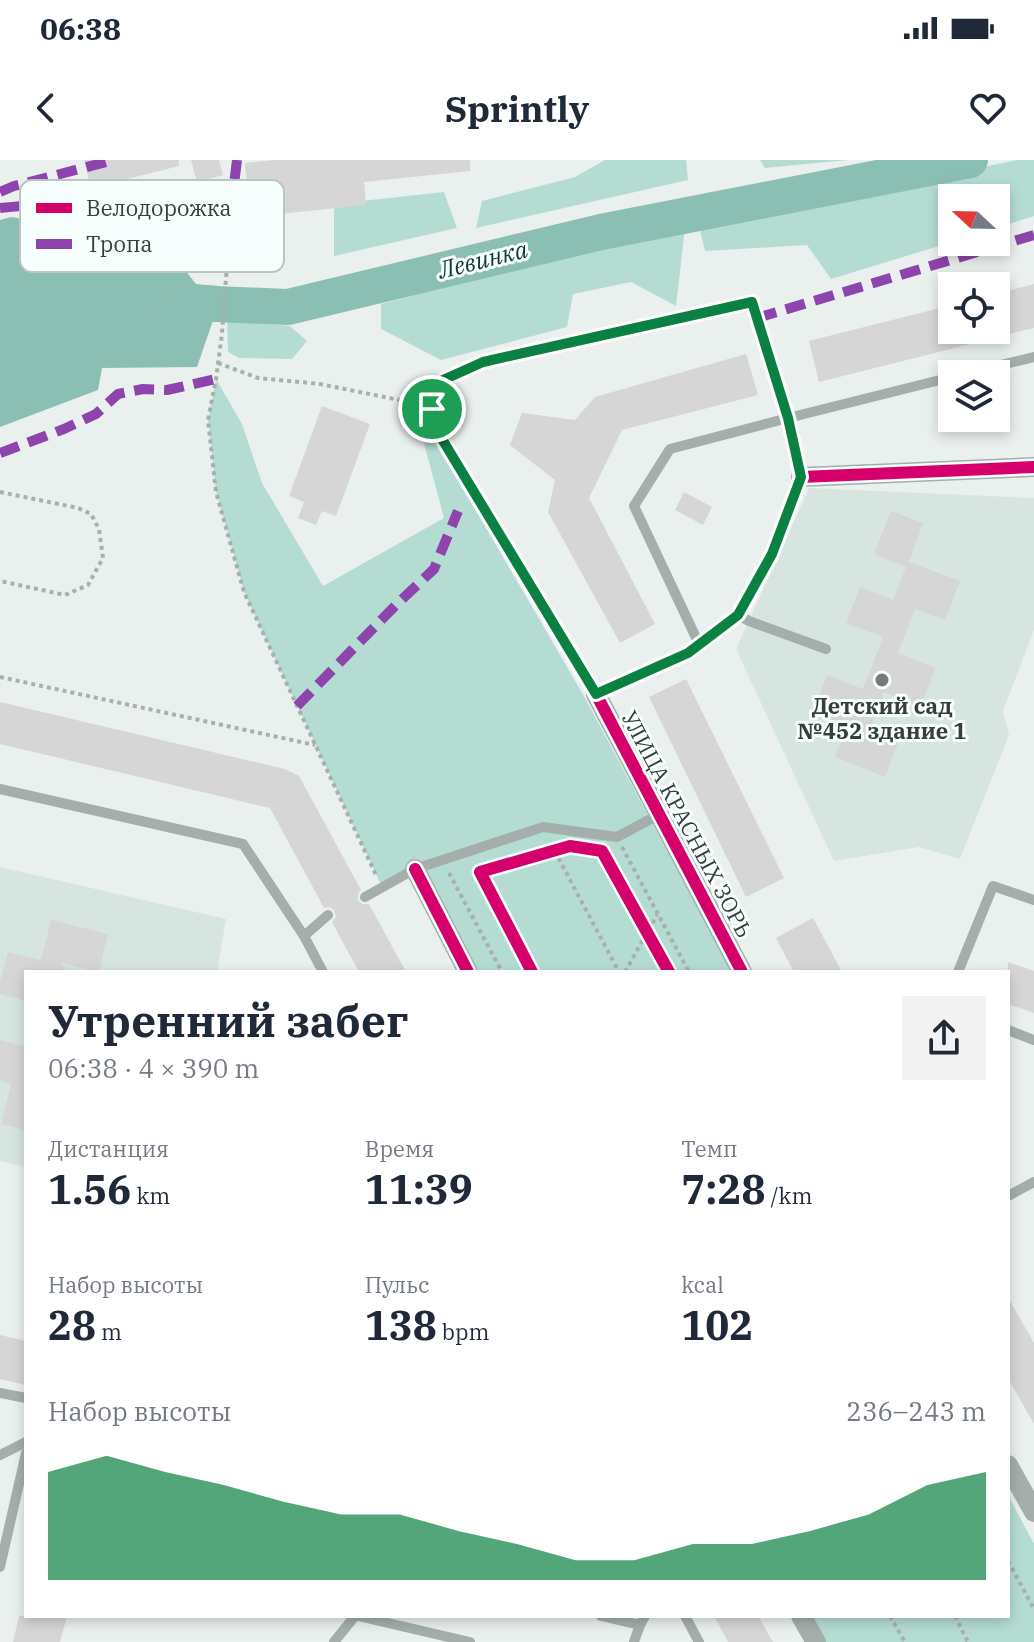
<!DOCTYPE html>
<html lang="ru">
<head>
<meta charset="utf-8">
<style>
  :root { --surface:#fff; --page:#f2f2f3; --text:#1f2937; --muted:#747a83; --accent:#0b8043 }
  body { margin:0; font-family:"IBM Plex Serif",serif; background:var(--page); color:var(--text); height:100vh; display:flex; flex-direction:column; font-size:30px; white-space:nowrap }
  * { box-sizing:border-box; margin:0 }
  p { font-size:26px; color:var(--muted) }
  .icon { flex:none; width:44px; height:44px; fill:none; stroke:currentColor; stroke-width:2; stroke-linecap:round; stroke-linejoin:round }
  .map { position:relative; flex:1; overflow:hidden }
  .sheet { position:absolute; left:24px; top:810px; width:986px; height:648px; display:flex; flex-direction:column; background:var(--surface); border-radius:0px; box-shadow:0 4px 12px #0003 }
  .sheet>* { flex:none }
  .needle { width:52px; rotate:292deg }
  .fabs { position:absolute; left:938px; top:24px; display:grid; gap:16px }
  .fabs a { display:grid; place-items:center; width:72px; height:72px; border-radius:0px; background:var(--surface); box-shadow:0 4px 12px #0003; font-size:40px }
  .pin { position:absolute; display:grid; place-items:center; width:68px; height:68px; color:#fff; margin:-34px; border:4px solid #fff; border-radius:50%; box-shadow:0 2px 8px #0007 }
  .round { display:grid; place-items:center; flex:none; width:84px; height:84px; border-radius:0px; background:var(--page) }
  .summary { display:flex; align-items:center; justify-content:space-between; height:136px; padding:0 24px }
  h1 { font-size:44px; font-weight:800; line-height:60px }
  .figures { display:grid; grid-template-columns:repeat(3,1fr); gap:12px; height:136px; padding:8px 24px }
  .figures div { display:grid; align-content:center }
  .figures b { font-size:40px; font-weight:800 }
  .figures small { font-size:22px; font-weight:400 }
  .figures p { font-size:22px }
  .chart { height:224px; padding:16px 24px }
  .chart p { display:flex; justify-content:space-between }
  .chart svg { width:100%; height:144px; margin-top:8px; fill:var(--accent); opacity:.7 }
  .status { display:flex; justify-content:space-between; align-items:center; height:56px; padding:0 40px; background:var(--surface); direction:ltr }
  .status svg { height:22px; fill:currentColor }
  header { display:flex; justify-content:space-between; align-items:center; height:104px; padding:0 24px; background:var(--surface); font-size:36px; font-weight:800 }
  .map>svg:first-child { display:block }
  .built { fill:#d7e5e0 }
  .green { fill:#b5dcd3 }
  .water { fill:#8cbfb3 }
  .lines { fill:none; stroke-linecap:round; stroke-linejoin:round }
  .river { stroke:#8cbfb3; stroke-width:36 }
  .building { fill:#d5d6d5 }
  .path { stroke:#a8afad; stroke-width:4; stroke-dasharray:4 4; stroke-linecap:butt }
  .service { stroke:#a4afac; stroke-width:10 }
  .minor { stroke:#a4afac; stroke-width:20 }
  .quiet { stroke:#8e44ad; stroke-width:10; stroke-dasharray:20 10; stroke-linecap:butt }
  .cycleway-casing { stroke:#f6fffd; stroke-width:17 }
  .cycleway { stroke:#d6006c; stroke-width:12 }
  .route-casing { stroke:#fff; stroke-width:16 }
  .route { stroke:#0b8043; stroke-width:10 }
  .poi-dot { fill:#777c7a; stroke:#f6fffd; stroke-width:3 }
  .labels { text-anchor:middle; stroke-width:6; stroke-linejoin:round; paint-order:stroke }
  .poi-label { font-size:22px; font-weight:bold; fill:#393d3c; stroke:#f6fffd }
  .street-label { font-size:22px; fill:#393d3c; stroke:#f6fffd }
  .water-label { font-size:24px; font-style:italic; fill:#143730; stroke:#f6fffd }
  .key { fill:#f6fffd; stroke:#bdc5c3; stroke-width:2 }
  .key-label { font-size:22px; fill:#393d3c }
</style>
</head>
<body>
<div class="status"><b>06:38</b><svg viewBox="0 0 49 12"><path d="M0 12V9h3v3zM5 12V6h3v6zM10 12V3h3v9zM15 12V0h3v12zM26 1h20v11H26zM47 4h2v5h-2z"/></svg></div>
<header><svg class="icon" aria-label="back" viewBox="0 0 24 24"><path d="M15 5l-7 7 7 7"/></svg>Sprintly<svg class="icon" aria-label="heart" viewBox="0 0 24 24"><path d="M12 20l-8-8c-3-5 5-10 8-4 3-6 11-1 8 4z"/></svg></header>
<div class="map">
<svg width="1034" height="1482" viewBox="0 0 1034 1482">
  <rect width="100%" height="100%" fill="#eaf0ee"/>
  <!-- built -->
  <g class="built">
    <path d="M809,328l225,10v132l-31,81 6,24 -49,124 -41,-12 -85,14 -98,-212z"/>
    <path d="M0,707l226,52 -9,53h-191v195l-26,-6z"/>
  </g>
  <!-- green -->
  <g class="green">
    <path d="M605,0h81l2,20 -212,48 6,-27 93,-24z"/>
    <path d="M760,0h88l-83,8z"/>
    <path d="M1017,0h17v56l-38,12v-30h-44v44l-121,37 -24,-34 -102,6 -6,-25z"/>
    <path d="M444,32l13,36 -123,28v-52z"/>
    <path d="M685,68l-9,78 -45,-24 -58,12 -6,33 -126,33 -60,-31v-25l249,-66z"/>
    <path d="M227,160l63,6 17,15 -15,18 -53,-1 -11,-6z"/>
    <path d="M216,219l26,45 20,59 61,103 121,-68 -31,-116 172,296 147,274h-265l-52,-102 -33,17 -138,-295 -28,-100 -8,-72z"/>
    <path d="M1008,1335l26,49v98h-220l-15,-26h209z"/>
  </g>
  <!-- water -->
  <path class="water" d="M163,52l18,53 15,19 22,2 1,17 -22,64 -95,1 -4,22 -98,37v-207l11,-3 46,7z"/>
  <g class="lines">
    <!-- river -->
    <path class="river" d="M172,147l21,-4 95,4 313,-75 369,-72"/>
  </g>
  <!-- building -->
  <g class="building">
    <path d="M84,0h95v6l-88,22z"/>
    <path d="M191,0h28l4,15 -26,7z"/>
    <path d="M275,0h195v11l-106,11 2,23 -116,12 -5,-54z"/>
    <path d="M1034,124v44l-215,54 -10,-41 143,-36v25h44v-36z"/>
    <path d="M746,194l12,41 -136,35 -33,68 66,126 -35,19 -72,-131 7,-32 -45,-35 12,-32 53,7 20,-23z"/>
    <path d="M322,246l48,18 -34,92 -14,-5 -6,14 -18,-7 6,-16 -15,-6z"/>
    <path d="M684,332l28,15 -9,18 -28,-15z"/>
    <path d="M891,351l32,12 -14,39 51,19 -15,39 -30,-11 -17,44 37,15 -14,38 -37,-14 -15,39 29,12 -13,34 -50,-20 12,-30 -35,-14 15,-38 36,14 20,-52 -37,-14 14,-36 33,13 13,-33 -32,-13z"/>
    <path d="M686,519l98,199 -38,19 -97,-200z"/>
    <path d="M0,542l285,67 14,7 62,114 -3,4v6l4,4h7l37,68h-47l-27,-50 4,-5 -2,-7 -4,-3 -6,1 -54,-100 -270,-64z"/>
    <path d="M813,758l29,54h-48l-18,-34z"/>
    <path d="M51,760l57,14 -9,38 -37,-9v2l3,1 -1,6h-38v29l-26,-7v-12l8,-30 33,8z"/>
    <path d="M1008,802l26,9v42l-26,-9z"/>
    <path d="M0,880l26,7v83l-25,-6 10,-40 -11,-3z"/>
    <path d="M1008,1137l26,46v81l-26,-46z"/>
    <path d="M0,1175l26,6v44l-26,-6z"/>
    <path d="M19,1456h48l-7,26h-47z"/>
    <path d="M714,1456h44l15,26h-45z"/>
  </g>
  <g class="lines">
    <!-- path -->
    <g class="path">
      <path d="M231,49l-9,125 -6,45 -8,41 8,72 28,100 132,283"/>
      <path d="M218,203l40,15 62,6 99,20"/>
      <path d="M0,332l78,16 13,6 8,15 4,29 -15,27 -23,10 -65,-14"/>
      <path d="M0,517l315,68"/>
      <path d="M551,684l68,128"/>
      <path d="M622,687l67,125"/>
      <path d="M449,713l53,99"/>
      <path d="M625,812l32,-57"/>
      <path d="M1008,1401l26,48"/>
      <path d="M890,1456l15,26"/>
      <path d="M955,1456l13,26"/>
    </g>
    <!-- service -->
    <g class="service">
      <path d="M964,214l70,-17"/>
      <path d="M738,455l11,6 77,28"/>
      <path d="M699,484l-65,-138 36,-57 118,-31 13,59 -29,77 -34,61 -50,38 -92,41 -154,-255 -10,-30 11,-29 40,-18 269,-60 36,116 164,-41"/>
      <path d="M0,629l243,55 61,92 24,-21"/>
      <path d="M365,737l50,-28 128,-42 74,10 43,-23"/>
      <path d="M304,776l19,36"/>
      <path d="M958,812l35,-86 41,14"/>
      <path d="M1008,870l26,10"/>
      <path d="M1008,1036l26,-14"/>
      <path d="M0,1233l26,5"/>
      <path d="M0,1295l26,-13"/>
      <path d="M0,1407l26,-114"/>
      <path d="M358,1456l112,26"/>
      <path d="M601,1456l39,9 5,-9"/>
      <path d="M685,1456l14,26"/>
      <path d="M334,1482l21,-26"/>
      <path d="M634,1482l6,-17"/>
    </g>
    <!-- minor -->
    <g class="minor">
      <path d="M801,317l233,-10"/>
      <path d="M596,534l146,278"/>
      <path d="M415,709l53,103"/>
      <path d="M1008,1305l26,47"/>
      <path d="M801,1456l15,26"/>
    </g>
    <!-- quiet -->
    <g class="quiet">
      <path d="M0,32l14,-6 100,-26"/>
      <path d="M0,48c64,-5 135,-23 197,3 11,4 21,13 31,20"/>
      <path d="M231,49l6,-49"/>
      <path d="M757,158l277,-83"/>
      <path d="M0,293l64,-24 32,-15 22,-20 25,-5 24,1 49,-11"/>
      <path d="M297,546l99,-101 38,-36 24,-58"/>
    </g>
    <defs>
      <g id="cycleway">
        <path d="M801,317l233,-10"/>
        <path d="M596,534l146,278"/>
        <path d="M415,709l53,103"/>
        <path d="M532,812l-52,-100 90,-26 32,5 67,121"/>
      </g>
    </defs>
    <!-- cycleway casing -->
    <use href="#cycleway" class="cycleway-casing"/>
    <!-- cycleway -->
    <use href="#cycleway" class="cycleway"/>
  </g>
  <g class="lines">
    <defs>
      <path id="route" d="M752,142l36,116 13,59 -29,77 -34,61 -50,38 -92,41 -154,-255 -10,-30 11,-29 40,-18z"/>
    </defs>
    <!-- route casing -->
    <use href="#route" class="route-casing"/>
    <!-- route -->
    <use href="#route" class="route"/>
  </g>
  <!-- markers -->
  <circle class="poi-dot" cx="882" cy="520" r="8"/>
  <g class="labels">
    <!-- poi labels -->
    <g class="poi-label">
      <text x="882" y="554">Детский сад<tspan x="882" dy="25">№452 здание 1</tspan></text>
    </g>
    <!-- street labels -->
    <g class="street-label">
      <text transform="translate(687 664) rotate(62)" y="8">УЛИЦА КРАСНЫХ ЗОРЬ</text>
    </g>
    <!-- water labels -->
    <g class="water-label">
      <text transform="translate(483 100) rotate(-14)" y="8">Левинка</text>
    </g>
  </g>
  <!-- legend -->
  <rect x="20" y="20" width="264" height="92" rx="12" class="key"/>
  <rect x="36" y="43" width="36" height="10" fill="#d6006c"/>
  <rect x="36" y="79" width="36" height="10" fill="#8e44ad"/>
  <g class="key-label">
    <text x="86" y="56">Велодорожка</text>
    <text x="86" y="92">Тропа</text>
  </g>
</svg>
<div class="fabs">
<a><svg class="needle" viewBox="-14 -14 28 28"><path d="M0-13l5 13h-10z" fill="#e53935"/><path d="M0 13l5-13h-10z" fill="#747a83"/></svg></a>
<a><svg class="icon" aria-label="locate" viewBox="0 0 24 24"><circle cx="12" cy="12" r="6"/><path d="M12 2v4M12 18v4M2 12h4M18 12h4"/></svg></a>
<a><svg class="icon" aria-label="layers" viewBox="0 0 24 24"><path d="M12 4l9 5-9 5-9-5zM3 14l9 5 9-5"/></svg></a>
</div>
<div class="pin" style="left:432px;top:249px;background:#1e9e55"><svg class="icon" aria-label="arrive" viewBox="0 0 24 24"><path d="M6 21V4h12l-3 4 3 4H6"/></svg></div>
<section class="sheet">
<div class="summary"><div><h1>Утренний забег</h1><p>06:38 · 4 × 390 m</p></div><a class="round"><svg class="icon" aria-label="share" viewBox="0 0 24 24"><path d="M12 15V3M7 8l5-5 5 5M5 13v7h14v-7"/></svg></a></div>
<div class="figures">
<div><p>Дистанция</p><b>1.56<small> km</small></b></div>
<div><p>Время</p><b>11:39</b></div>
<div><p>Темп</p><b>7:28<small> /km</small></b></div>
</div>
<div class="figures">
<div><p>Набор высоты</p><b>28<small> m</small></b></div>
<div><p>Пульс</p><b>138<small> bpm</small></b></div>
<div><p>kcal</p><b>102</b></div>
</div>
<div class="chart"><p><span>Набор высоты</span>236–243 m</p>
<svg viewBox="0 0 160 44" preserveAspectRatio="none"><path d="M0 44V11L10 6L20 11L30 15L40 20L50 24L60 24L70 29L80 33L90 38L100 38L110 33L120 33L130 29L140 24L150 15L160 11V44z"/></svg>
</div>
</section>
</div>
</body>
</html>
